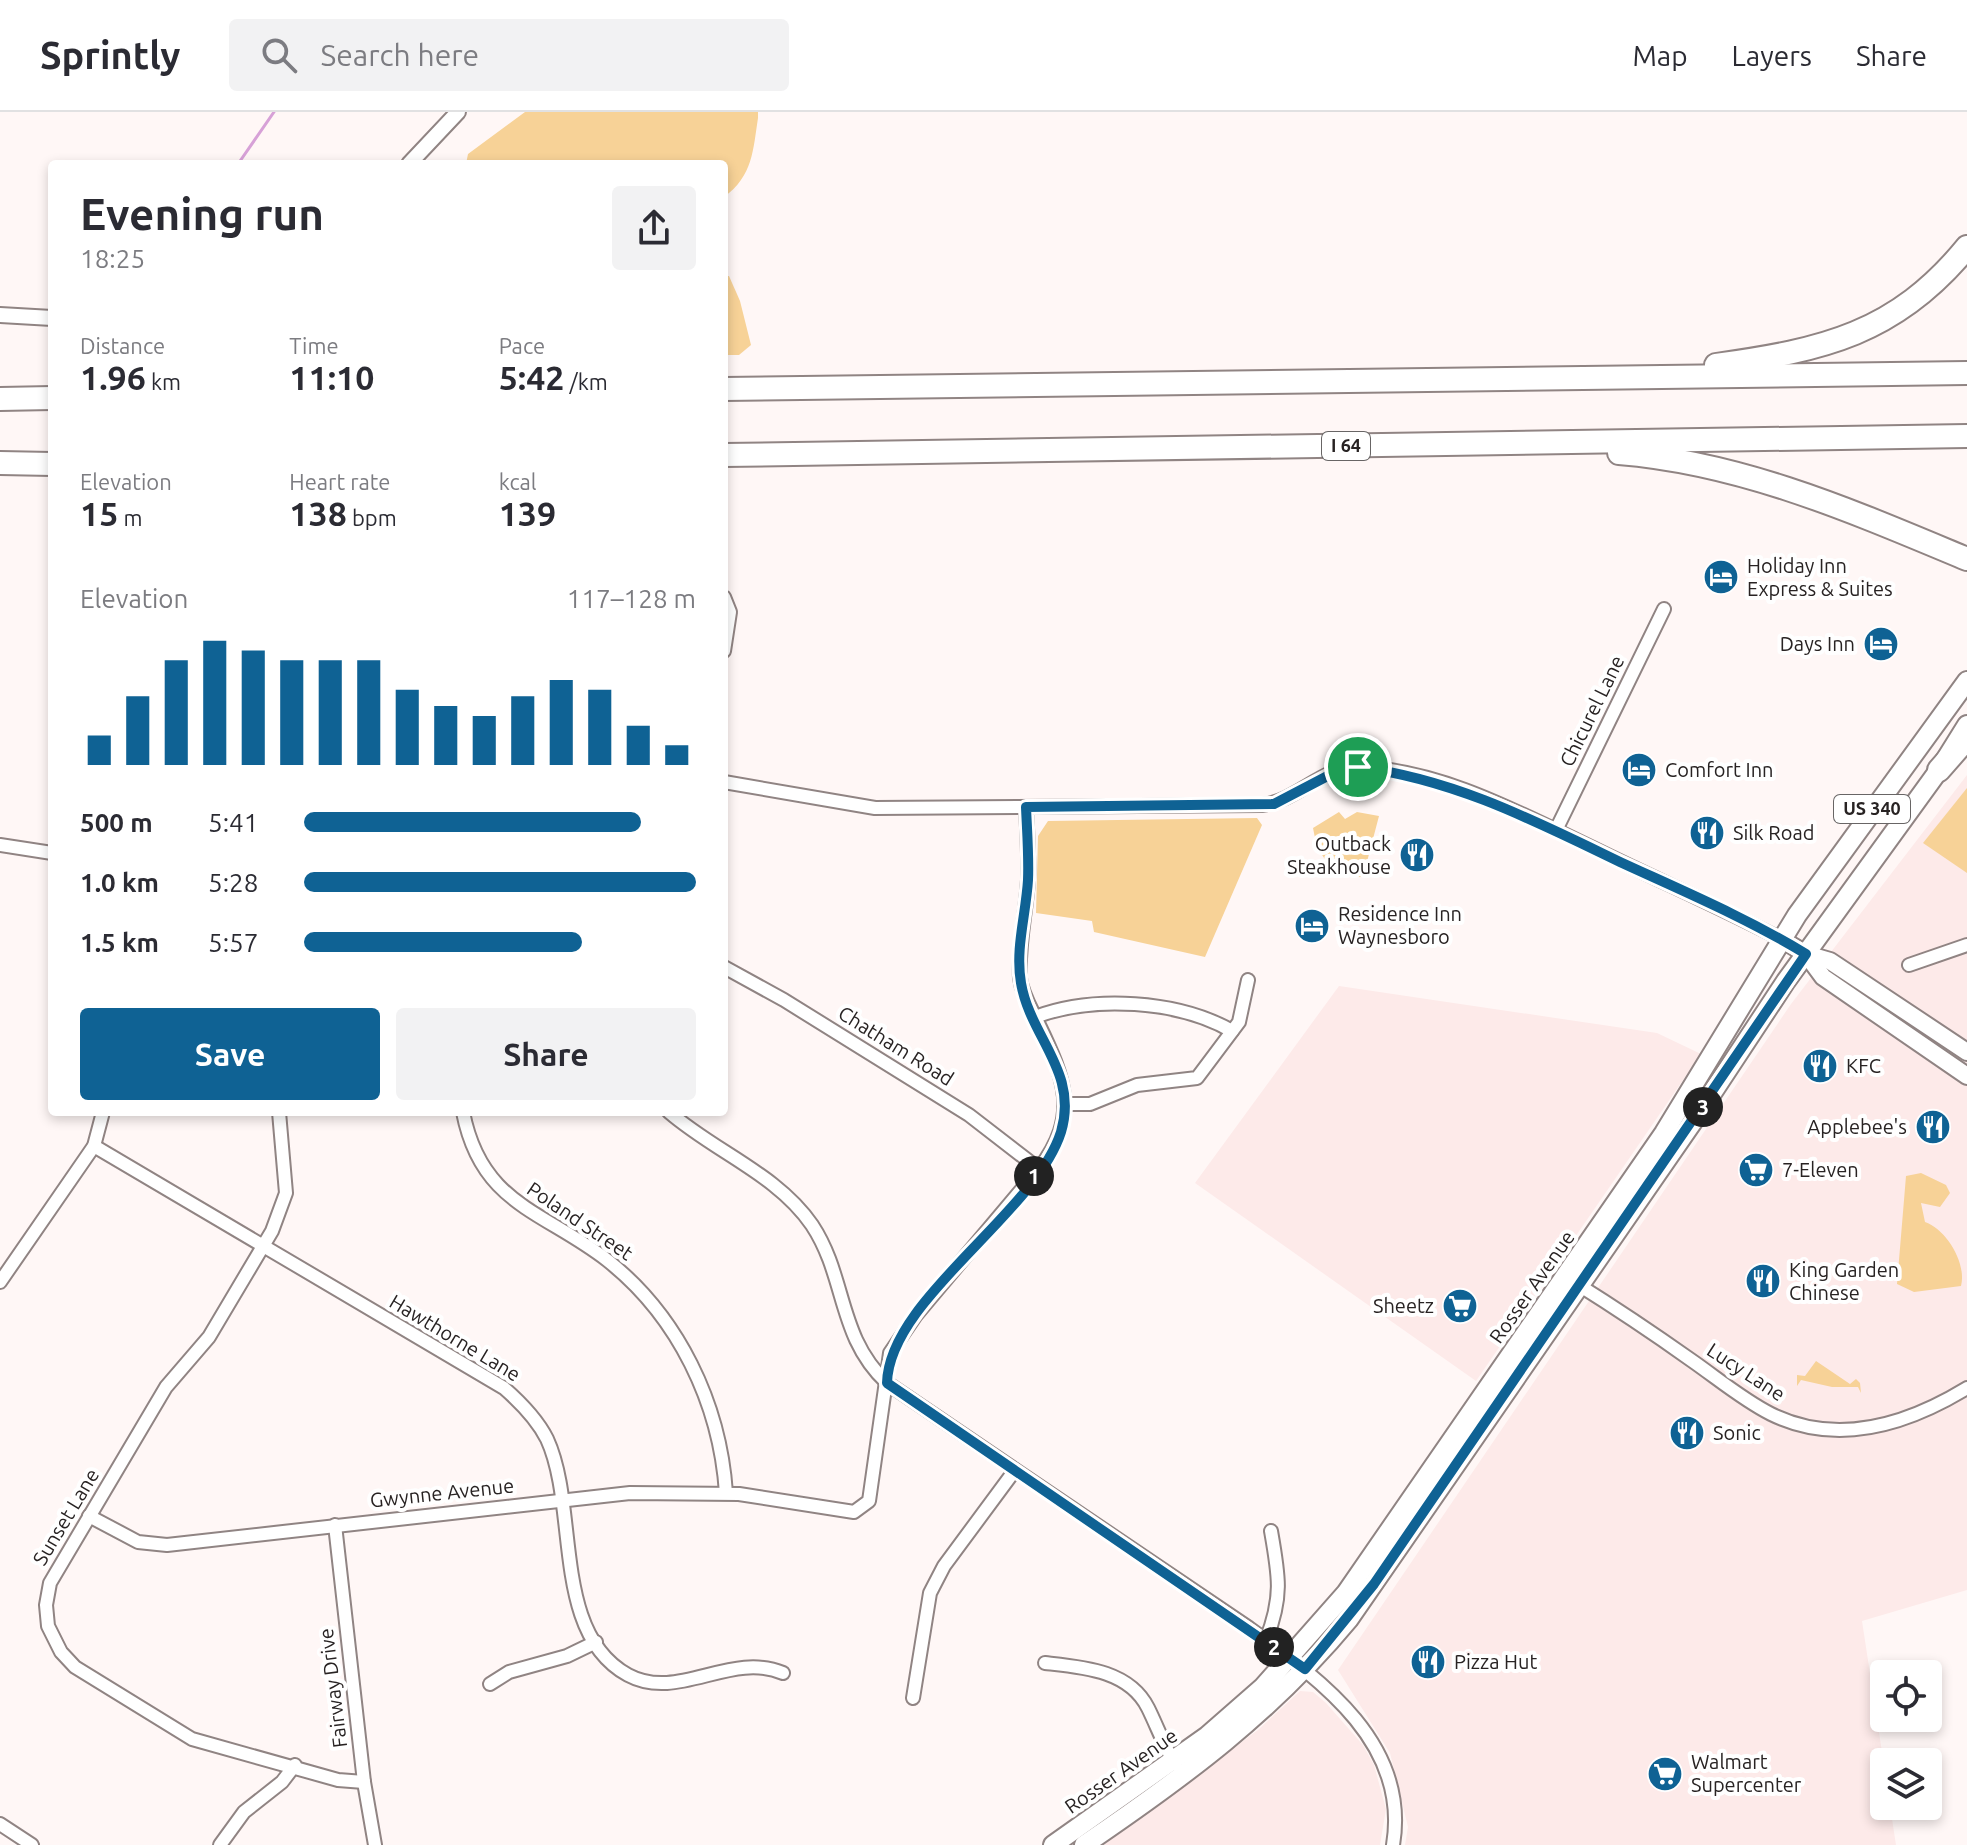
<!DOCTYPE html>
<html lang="en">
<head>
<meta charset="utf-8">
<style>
  :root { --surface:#fff; --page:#f2f2f3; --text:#2b2b33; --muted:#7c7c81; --line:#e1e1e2; --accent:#0f6294 }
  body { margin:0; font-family:Ubuntu,sans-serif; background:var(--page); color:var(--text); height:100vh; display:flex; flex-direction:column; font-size:30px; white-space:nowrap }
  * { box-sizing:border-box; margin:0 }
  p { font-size:26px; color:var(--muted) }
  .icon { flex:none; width:44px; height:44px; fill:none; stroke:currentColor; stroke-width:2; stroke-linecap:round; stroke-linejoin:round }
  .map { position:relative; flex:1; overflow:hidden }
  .details { position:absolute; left:48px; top:48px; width:680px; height:956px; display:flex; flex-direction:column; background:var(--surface); border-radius:8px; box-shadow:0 4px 12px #0003 }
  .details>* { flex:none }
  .fabs { position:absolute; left:1870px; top:1548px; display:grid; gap:16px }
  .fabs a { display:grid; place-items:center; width:72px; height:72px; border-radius:8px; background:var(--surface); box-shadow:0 4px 12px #0003; font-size:40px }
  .pin { position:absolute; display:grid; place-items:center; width:68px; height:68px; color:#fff; margin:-34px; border:4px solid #fff; border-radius:50%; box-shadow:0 2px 8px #0007 }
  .km { position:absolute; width:40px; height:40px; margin:-20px; border-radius:50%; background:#222; color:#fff; font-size:22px; line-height:40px; text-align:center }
  .round { display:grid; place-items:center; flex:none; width:84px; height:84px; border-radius:8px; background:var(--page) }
  .summary { display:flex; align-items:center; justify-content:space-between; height:136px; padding:0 32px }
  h1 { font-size:44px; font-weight:700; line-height:60px }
  .metrics { display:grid; grid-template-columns:repeat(3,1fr); gap:12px; height:136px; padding:8px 32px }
  .metrics div { display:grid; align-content:center }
  .metrics b { font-size:34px; font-weight:700 }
  .metrics small { font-size:22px; font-weight:400 }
  .metrics p { font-size:22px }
  .chart { height:224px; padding:16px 32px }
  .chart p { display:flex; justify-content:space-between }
  .chart svg { width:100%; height:144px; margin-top:8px; stroke:var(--accent); stroke-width:6 }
  .button { display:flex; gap:16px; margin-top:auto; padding:16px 32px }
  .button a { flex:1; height:92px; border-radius:8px; background:var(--accent); color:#fff; font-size:32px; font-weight:700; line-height:92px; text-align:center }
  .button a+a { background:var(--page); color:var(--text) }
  ul { padding:0 32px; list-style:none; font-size:26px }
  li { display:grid; grid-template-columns:128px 96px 1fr; align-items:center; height:60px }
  li i { height:20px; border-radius:10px; background:var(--accent) }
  header { display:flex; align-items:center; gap:48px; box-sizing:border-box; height:112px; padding:0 40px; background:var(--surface); border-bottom:2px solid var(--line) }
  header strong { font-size:38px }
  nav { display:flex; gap:44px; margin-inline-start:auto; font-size:28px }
  .search { width:560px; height:72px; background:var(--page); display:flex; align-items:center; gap:20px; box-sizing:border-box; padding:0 28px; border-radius:8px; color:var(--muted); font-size:30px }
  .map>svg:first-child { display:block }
  .built { fill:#fdeae9 }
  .green { fill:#f7d297 }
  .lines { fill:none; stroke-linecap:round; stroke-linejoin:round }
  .stream { stroke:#d7a1d7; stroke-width:3 }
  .minor-casing { stroke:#908483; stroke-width:16 }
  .tertiary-casing { stroke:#908483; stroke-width:18 }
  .secondary-casing { stroke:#908483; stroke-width:20 }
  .primary-casing { stroke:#908483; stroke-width:22 }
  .motorway-casing { stroke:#908483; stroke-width:26 }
  .minor { stroke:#fff; stroke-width:12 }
  .tertiary { stroke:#fff; stroke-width:14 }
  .secondary { stroke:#fff; stroke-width:16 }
  .primary { stroke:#fff; stroke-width:18 }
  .motorway { stroke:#fff; stroke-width:22 }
  .route-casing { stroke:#fff; stroke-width:16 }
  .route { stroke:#0f6294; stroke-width:10 }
  .labels { text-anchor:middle; stroke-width:8; stroke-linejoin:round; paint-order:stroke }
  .shield { fill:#fff; stroke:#686565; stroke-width:2 }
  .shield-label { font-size:18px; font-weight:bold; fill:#282323 }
  .poi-label { font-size:20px; fill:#282323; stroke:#fff; text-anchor:start }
  .street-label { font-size:20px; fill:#282323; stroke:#fff }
</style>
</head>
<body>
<header>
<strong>Sprintly</strong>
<div class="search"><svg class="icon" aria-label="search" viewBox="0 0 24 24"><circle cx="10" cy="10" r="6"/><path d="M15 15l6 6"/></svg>Search here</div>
<nav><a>Map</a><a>Layers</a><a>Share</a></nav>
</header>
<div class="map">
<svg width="1967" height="1733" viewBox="0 0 1967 1733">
  <rect width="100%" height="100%" fill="#fff7f6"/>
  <!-- built -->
  <g class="built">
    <path d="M1967,663v815l-105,31 22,144v41h6l6,39h-491l3,-18 -18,-74 -52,-83 453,-666z"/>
    <path d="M1339,874l318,47 44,21 -225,327 -281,-198z"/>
    <path d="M1300,1579l13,1 13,11 37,42 11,20 12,44 -6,36h-279l157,-115z"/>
  </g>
  <!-- green -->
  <g class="green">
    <path d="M525,0h233v6c-5,32 -5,58 -34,79v-33h-258l2,-10z"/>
    <path d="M724,164h5l11,25 11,44 -12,10h-15z"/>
    <path d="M1967,676v85l-44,-30z"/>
    <path d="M1339,700l6,7 12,-7 22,4 -16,61h-23c-14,-13 -24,-29 -27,-49z"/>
    <path d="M1257,706l5,7 -57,132 -111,-25 -2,-11 -56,-8 2,-77 10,-15z"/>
    <path d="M1921,1061l25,12 4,8 -10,14 -19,-4 4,19c21,7 42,41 36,64l-47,6 -17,-8 9,-108z"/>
    <path d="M1816,1249l34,23 6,-5 4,4 1,10 -3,-6h-26l-31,-7 -4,6v-11l8,1z"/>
  </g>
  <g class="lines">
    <!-- stream -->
    <path class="stream" d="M238,52l36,-52"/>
    <defs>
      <g id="minor">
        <path d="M724,485l6,15 -6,39"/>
        <path d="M724,670l151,26 387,-3c35,-4 60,-38 95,-38 85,2 168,49 242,84 61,30 122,57 182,88"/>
        <path d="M1556,718l108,-221"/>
        <path d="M0,733l52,8"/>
        <path d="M1909,853l58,-20"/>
        <path d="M724,855l60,33 185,115 70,54"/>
        <path d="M1035,905c58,-22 143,-17 197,14"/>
        <path d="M1065,992h25l47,-19 60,-7 42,-56 9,-42"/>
        <path d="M279,1000l7,81 -14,38 -63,106 -43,50 -116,196 -4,22 2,21 13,26 14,15 117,72 146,41 26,2"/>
        <path d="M463,1000c18,93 81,99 144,148 71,56 113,143 119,233"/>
        <path d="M669,1000c46,40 108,62 143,113 35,53 25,111 75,158l362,245c73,53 161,116 144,217"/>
        <path d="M94,1034l410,242c16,14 33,31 43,51 32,69 4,194 81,236 50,27 102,-24 155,-2"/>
        <path d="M0,1170l94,-136 9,-34"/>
        <path d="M1574,1170c40,25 79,51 117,78 26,18 52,40 80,54 67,33 137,10 196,-26"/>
        <path d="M89,1404l49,26 29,3 463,-52 109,1 115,18 15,-11 21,-148 26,-38 123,-146c41,-54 26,-90 -1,-146 -7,-15 -16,-29 -18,-45 -2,-33 6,-65 8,-98 1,-24 -1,-49 -2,-73"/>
        <path d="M335,1413l29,257 11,63"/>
        <path d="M1266,1528c17,-43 13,-64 5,-109"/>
        <path d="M1045,1551c37,4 84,7 103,45 9,18 16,38 27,56"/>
        <path d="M490,1572l19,-12 58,-16 29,-14"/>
        <path d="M913,1586l17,-105 14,-27 71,-96"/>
        <path d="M0,1712l32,21"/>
        <path d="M220,1733l24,-33 38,-30 13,-17"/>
      </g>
      <g id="tertiary">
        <path d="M409,52l49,-52"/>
        <path d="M0,203l52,3"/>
      </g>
      <g id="secondary">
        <path d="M1781,827l25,15 24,7 137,91"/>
        <path d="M1806,842l17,23 144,99"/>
      </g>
      <g id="primary">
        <path d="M1053,1733l154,-109 56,-49 83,-94 318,-460 133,-218 170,-234"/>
        <path d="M1084,1733c100,-68 187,-132 265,-226l352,-509 85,-129 153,-211 28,-45"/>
      </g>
      <g id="motorway">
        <path d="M1716,253c107,-15 180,-31 251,-118"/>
        <path d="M724,277l1243,-16"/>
        <path d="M0,287l52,-1"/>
        <path d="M1619,341c124,10 235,59 348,106"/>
        <path d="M724,343l1243,-19"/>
        <path d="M0,351l52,1"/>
        <path d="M1939,658l28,-32"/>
      </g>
    </defs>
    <!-- minor casing -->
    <use href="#minor" class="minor-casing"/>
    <!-- tertiary casing -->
    <use href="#tertiary" class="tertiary-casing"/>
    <!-- secondary casing -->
    <use href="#secondary" class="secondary-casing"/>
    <!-- primary casing -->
    <use href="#primary" class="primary-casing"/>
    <!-- motorway casing -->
    <use href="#motorway" class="motorway-casing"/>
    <!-- minor -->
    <use href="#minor" class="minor"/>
    <!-- tertiary -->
    <use href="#tertiary" class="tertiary"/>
    <!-- secondary -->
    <use href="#secondary" class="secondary"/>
    <!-- primary -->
    <use href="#primary" class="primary"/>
    <!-- motorway -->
    <use href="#motorway" class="motorway"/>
  </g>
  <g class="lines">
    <defs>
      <path id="route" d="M1358,655c96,12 177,54 262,95 63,29 127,56 186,92l-432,630 -69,85 -418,-286c2,-84 148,-169 174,-251 18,-60 -31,-95 -40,-149 -6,-34 5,-69 7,-103 1,-24 -1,-49 -2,-73l248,-3 65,-34z"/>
    </defs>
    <!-- route casing -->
    <use href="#route" class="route-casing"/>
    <!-- route -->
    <use href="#route" class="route"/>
  </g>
  <!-- icons -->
  <defs>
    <symbol id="hotel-disc" viewBox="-11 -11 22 22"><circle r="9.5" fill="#0f6294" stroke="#fff"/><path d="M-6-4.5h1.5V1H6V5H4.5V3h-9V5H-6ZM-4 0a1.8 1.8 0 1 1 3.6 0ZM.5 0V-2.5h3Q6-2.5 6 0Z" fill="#fff"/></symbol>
    <symbol id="restaurant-disc" viewBox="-11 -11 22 22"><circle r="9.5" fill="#0f6294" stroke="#fff"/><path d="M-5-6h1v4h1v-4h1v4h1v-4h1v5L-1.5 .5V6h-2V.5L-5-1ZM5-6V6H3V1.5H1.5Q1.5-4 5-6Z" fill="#fff"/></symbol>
    <symbol id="supermarket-disc" viewBox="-11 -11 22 22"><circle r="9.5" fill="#0f6294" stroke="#fff"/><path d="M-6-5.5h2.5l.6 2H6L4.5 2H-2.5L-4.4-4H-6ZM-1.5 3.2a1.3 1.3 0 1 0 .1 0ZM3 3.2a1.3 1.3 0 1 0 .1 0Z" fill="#fff"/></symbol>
  </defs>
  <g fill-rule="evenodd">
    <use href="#hotel-disc" x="1701" y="445" width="40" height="40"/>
    <use href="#hotel-disc" x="1861" y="512" width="40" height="40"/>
    <use href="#hotel-disc" x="1619" y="638" width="40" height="40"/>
    <use href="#restaurant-disc" x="1687" y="701" width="40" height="40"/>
    <use href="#restaurant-disc" x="1397" y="723" width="40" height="40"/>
    <use href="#hotel-disc" x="1292" y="794" width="40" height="40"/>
    <use href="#restaurant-disc" x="1800" y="934" width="40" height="40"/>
    <use href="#restaurant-disc" x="1913" y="995" width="40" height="40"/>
    <use href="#supermarket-disc" x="1736" y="1038" width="40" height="40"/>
    <use href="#restaurant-disc" x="1743" y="1149" width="40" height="40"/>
    <use href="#supermarket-disc" x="1440" y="1174" width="40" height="40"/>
    <use href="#restaurant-disc" x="1667" y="1301" width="40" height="40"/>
    <use href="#restaurant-disc" x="1408" y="1530" width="40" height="40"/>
    <use href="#supermarket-disc" x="1645" y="1642" width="40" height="40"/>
  </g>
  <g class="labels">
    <!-- shield labels -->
    <g class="shield">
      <rect x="1322" y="320" width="48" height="28" rx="6"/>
      <rect x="1834" y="683" width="76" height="28" rx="6"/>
    </g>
    <g class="shield-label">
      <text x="1346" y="340">I 64</text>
      <text x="1872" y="703">US 340</text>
    </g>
    <!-- poi labels -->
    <g class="poi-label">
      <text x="1747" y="461">Holiday Inn<tspan x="1747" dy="23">Express &amp; Suites</tspan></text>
      <text x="1855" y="539" text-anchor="end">Days Inn</text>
      <text x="1665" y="665">Comfort Inn</text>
      <text x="1733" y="728">Silk Road</text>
      <text x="1391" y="739" text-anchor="end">Outback<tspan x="1391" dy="23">Steakhouse</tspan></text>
      <text x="1338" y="809">Residence Inn<tspan x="1338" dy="23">Waynesboro</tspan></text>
      <text x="1846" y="961">KFC</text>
      <text x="1907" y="1022" text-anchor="end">Applebee's</text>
      <text x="1782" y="1065">7-Eleven</text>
      <text x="1789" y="1165">King Garden<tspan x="1789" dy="23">Chinese</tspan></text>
      <text x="1434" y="1201" text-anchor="end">Sheetz</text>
      <text x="1713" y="1328">Sonic</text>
      <text x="1454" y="1557">Pizza Hut</text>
      <text x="1691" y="1657">Walmart<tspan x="1691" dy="23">Supercenter</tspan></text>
    </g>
    <!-- street labels -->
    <g class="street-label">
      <text transform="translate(1592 599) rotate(-64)" y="7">Chicurel Lane</text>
      <text transform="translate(896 934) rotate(32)" y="7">Chatham Road</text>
      <text transform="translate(580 1109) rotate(34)" y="7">Poland Street</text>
      <text transform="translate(1532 1175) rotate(-55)" y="7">Rosser Avenue</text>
      <text transform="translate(455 1226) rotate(31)" y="7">Hawthorne Lane</text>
      <text transform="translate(1746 1260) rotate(33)" y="7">Lucy Lane</text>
      <text transform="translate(442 1381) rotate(-6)" y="7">Gwynne Avenue</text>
      <text transform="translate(66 1405) rotate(-59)" y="7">Sunset Lane</text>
      <text transform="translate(333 1576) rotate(-97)" y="7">Fairway Drive</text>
      <text transform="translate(1121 1659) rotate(-35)" y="7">Rosser Avenue</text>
    </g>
  </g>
</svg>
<div class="fabs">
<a><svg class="icon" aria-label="locate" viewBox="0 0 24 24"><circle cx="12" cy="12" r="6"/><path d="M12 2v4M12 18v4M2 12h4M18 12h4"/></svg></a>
<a><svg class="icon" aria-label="layers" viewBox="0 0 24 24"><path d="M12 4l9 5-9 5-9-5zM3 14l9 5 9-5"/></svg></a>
</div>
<div class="pin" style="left:1358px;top:655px;background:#1e9e55"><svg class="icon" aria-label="arrive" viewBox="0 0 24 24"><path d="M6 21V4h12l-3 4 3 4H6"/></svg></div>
<b class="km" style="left:1034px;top:1064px">1</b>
<b class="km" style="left:1274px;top:1535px">2</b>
<b class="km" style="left:1703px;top:995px">3</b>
<section class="details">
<div class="summary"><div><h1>Evening run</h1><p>18:25</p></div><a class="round"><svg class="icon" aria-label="share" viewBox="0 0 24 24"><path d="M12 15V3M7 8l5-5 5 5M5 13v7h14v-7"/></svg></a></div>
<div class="metrics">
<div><p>Distance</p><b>1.96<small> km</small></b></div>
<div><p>Time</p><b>11:10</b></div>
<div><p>Pace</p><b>5:42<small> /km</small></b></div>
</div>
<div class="metrics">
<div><p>Elevation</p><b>15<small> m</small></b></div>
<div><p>Heart rate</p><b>138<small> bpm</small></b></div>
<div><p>kcal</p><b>139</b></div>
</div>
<div class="chart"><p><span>Elevation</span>117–128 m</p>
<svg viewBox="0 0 160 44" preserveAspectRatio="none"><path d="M5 44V35M15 44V23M25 44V12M35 44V6M45 44V9M55 44V12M65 44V12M75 44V12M85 44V21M95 44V26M105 44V29M115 44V23M125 44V18M135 44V21M145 44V32M155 44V38"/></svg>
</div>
<ul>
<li><b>500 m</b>5:41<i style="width:86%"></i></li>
<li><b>1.0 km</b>5:28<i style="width:100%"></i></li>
<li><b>1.5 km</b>5:57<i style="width:71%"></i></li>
</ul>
<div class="button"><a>Save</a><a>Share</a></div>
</section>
</div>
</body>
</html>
